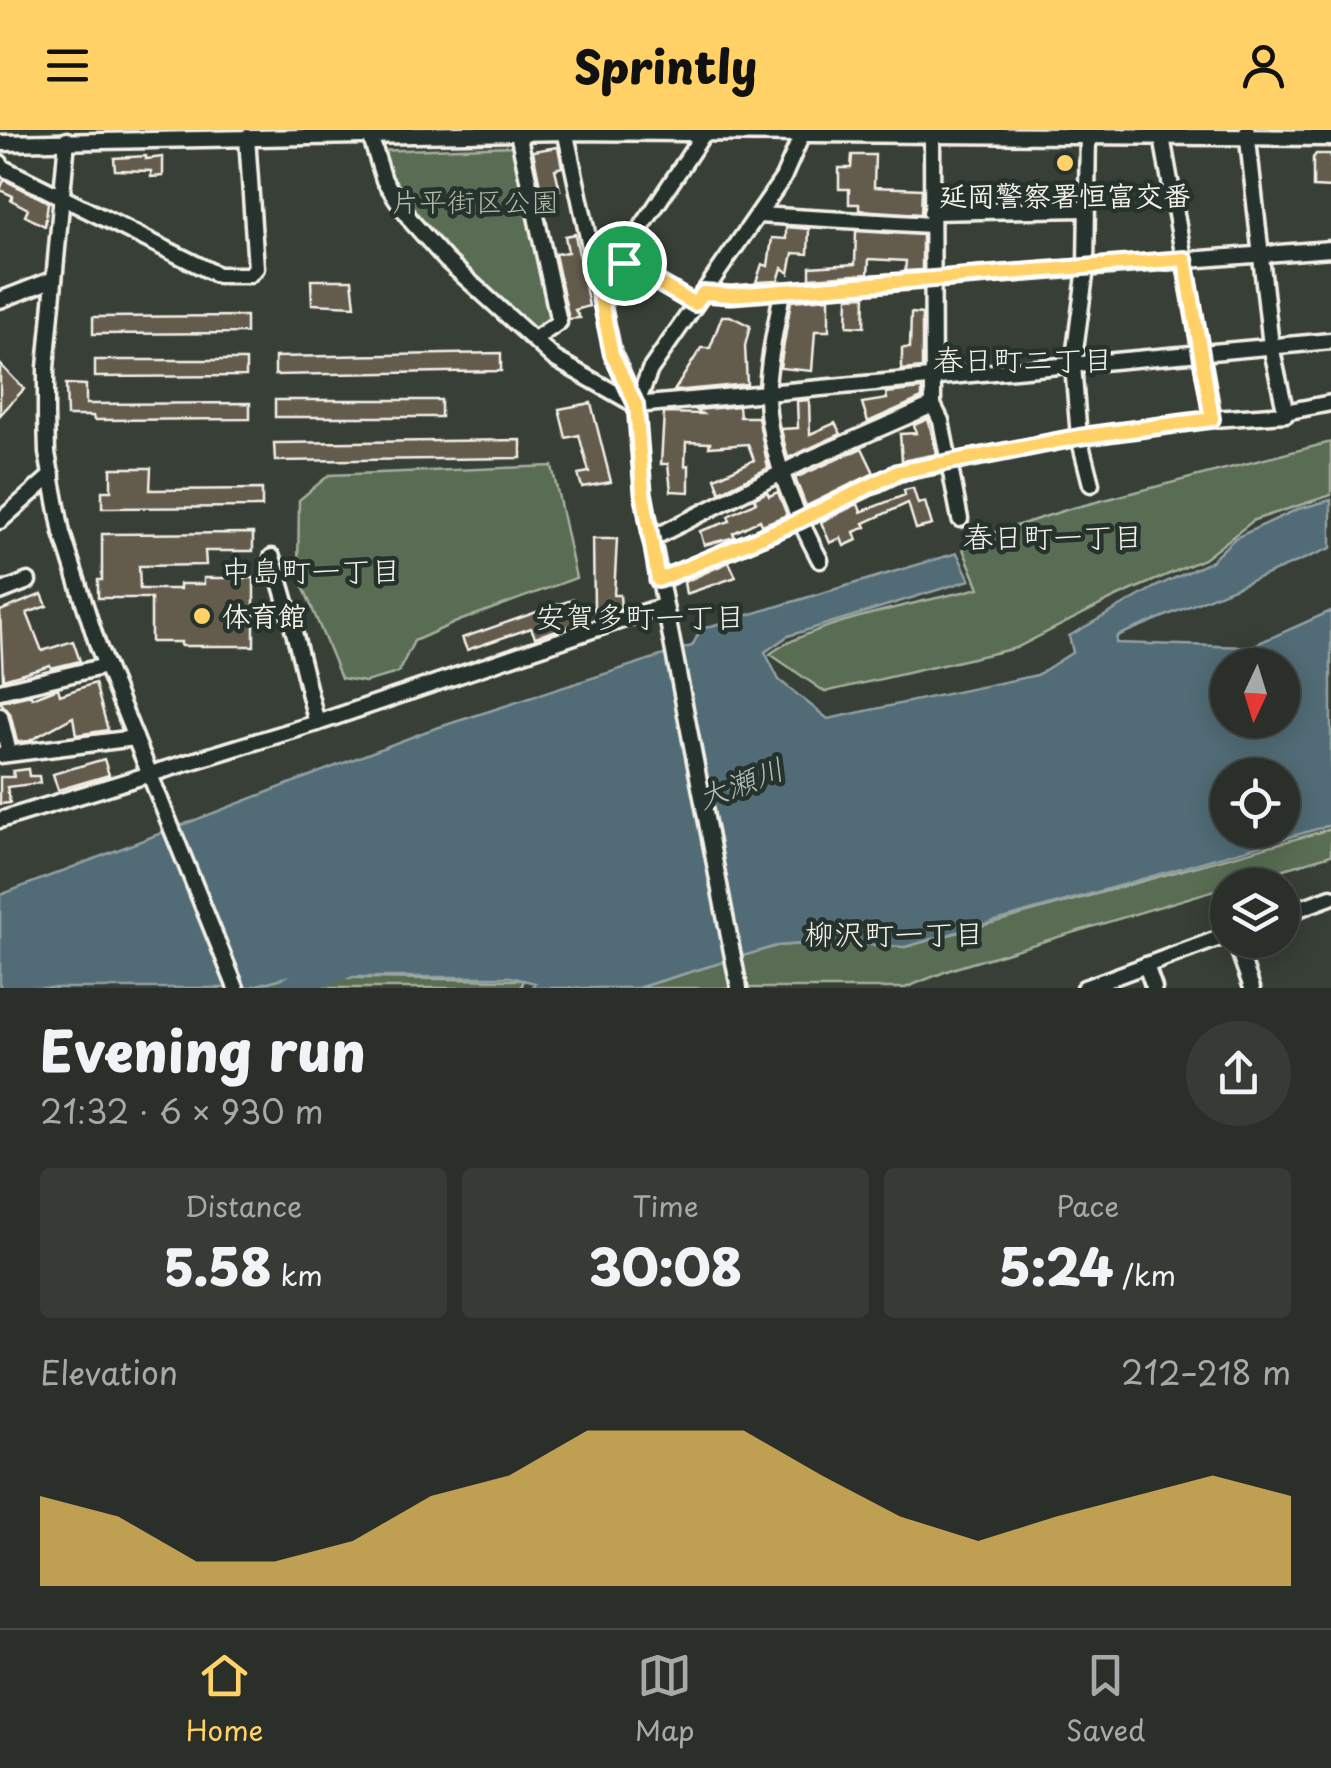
<!DOCTYPE html>
<html lang="en">
<head>
<meta charset="utf-8">
<style>
  :root { --surface:#2a2f29; --page:#363b35; --text:#f1f3f6; --muted:#a5a9a8; --line:#464a46; --accent:#ffd166 }
  body { margin:0; font-family:"Playpen Sans","Klee One",sans-serif; background:var(--page); color:var(--text); height:100vh; display:flex; flex-direction:column; font-size:38px; white-space:nowrap }
  * { box-sizing:border-box; margin:0 }
  p { font-size:32px; color:var(--muted) }
  .icon { flex:none; width:55px; height:55px; fill:none; stroke:currentColor; stroke-width:2; stroke-linecap:round; stroke-linejoin:round }
  .map { position:relative; height:858px; overflow:hidden }
  .side { display:flex; flex-direction:column; background:var(--surface); flex:1 }
  .side>* { flex:none }
  .needle { width:65px; rotate:184deg }
  .controls { position:absolute; left:1210px; top:518px; display:grid; gap:20px }
  .controls a { display:grid; place-items:center; width:90px; height:90px; border-radius:50%; background:var(--surface); box-shadow:0 5px 25px #0003,0 0 0 2px var(--line); font-size:50px }
  .pin { position:absolute; display:grid; place-items:center; width:85px; height:85px; color:#fff; margin:-42px; border:5px solid #fff; border-radius:50%; box-shadow:0 2px 10px #0007 }
  .round { display:grid; place-items:center; flex:none; width:105px; height:105px; border-radius:52px; background:var(--page) }
  .head { display:flex; align-items:center; justify-content:space-between; height:170px; padding:0 40px }
  h1 { font-size:55px; font-weight:800; line-height:75px }
  .figures { display:grid; grid-template-columns:repeat(3,1fr); gap:15px; height:170px; padding:10px 40px }
  .figures div { display:grid; align-content:center; border-radius:10px; background:var(--page); text-align:center }
  .figures b { font-size:50px; font-weight:800 }
  .figures small { font-size:28px; font-weight:400 }
  .figures p { font-size:28px }
  .chart { height:280px; padding:20px 40px }
  .chart p { display:flex; justify-content:space-between }
  .chart svg { width:100%; height:180px; margin-top:10px; fill:var(--accent); opacity:.7 }
  header { display:flex; justify-content:space-between; align-items:center; height:130px; padding:0 40px; background:var(--accent); color:#111; font-size:45px; font-weight:800 }
  .dock { display:flex; justify-content:space-around; align-items:center; height:140px; border-top:2px solid var(--line); background:var(--surface); font-size:28px; color:var(--muted) }
  .dock a { display:grid; justify-items:center; gap:5px }
  .dock .current { color:var(--accent) }
  .map>svg:first-child { display:block }
  .green { fill:#586d52; stroke:#a6af9d; stroke-width:2.5 }
  .water { fill:#516c76; stroke:#92a1a4; stroke-width:2.5; fill-rule:evenodd }
  .lines { fill:none; stroke-linecap:round; stroke-linejoin:round }
  .river { stroke:#516c76; stroke-width:22 }
  .building { fill:#635b4d; stroke:#f4f1e8; stroke-width:2.5 }
  .minor-casing { stroke:#f4f1e8; stroke-width:21 }
  .minor { stroke:#26332d; stroke-width:14 }
  .route-casing { stroke:#fff; stroke-width:20 }
  .route { stroke:#ffd166; stroke-width:12 }
  .poi-dot { fill:#ffd166; stroke:#26332d; stroke-width:4 }
  .labels { text-anchor:middle; stroke-width:9; stroke-linejoin:round; paint-order:stroke }
  .poi-label { font-size:28px; font-weight:bold; fill:#f4f1e8; stroke:#26332d }
  .park-label { font-size:28px; fill:#b6bcac; stroke:#26332d }
  .neighbourhood-label { font-size:30px; fill:#f4f1e8; stroke:#26332d }
  .water-label { font-size:30px; font-style:italic; fill:#b3bcba; stroke:#26332d }
</style>
</head>
<body>
<header><svg class="icon" aria-label="menu" viewBox="0 0 24 24"><path d="M4 6h16M4 12h16M4 18h16"/></svg>Sprintly<svg class="icon" aria-label="person" viewBox="0 0 24 24"><circle cx="12" cy="8" r="4"/><path d="M4 21q1-7 8-7t8 7"/></svg></header>
<div class="map">
<svg width="1331" height="858" viewBox="0 0 1331 858">
  <rect width="100%" height="100%" fill="#383f37"/>
  <filter id="ink" filterUnits="userSpaceOnUse"><feTurbulence type="fractalNoise" baseFrequency=".01" numOctaves="2"/><feDisplacementMap in="SourceGraphic" scale="20" xChannelSelector="R" yChannelSelector="G"/><feConvolveMatrix kernelMatrix="1 2 1 2 8 2 1 2 1" color-interpolation-filters="sRGB"/></filter>
  <g filter="url(#ink)">
    <!-- green -->
    <g class="green">
      <path d="M515,16l41,176 -20,13c-59,-55 -123,-110 -160,-184z"/>
      <path d="M1331,312v53l-77,25 -50,39 -88,38 -100,51 -191,44 -55,-38c41,-32 155,-52 209,-66l-16,-39 18,-12 88,-28z"/>
      <path d="M552,336l24,112 -117,43 -45,20 -16,32 -33,9 -24,-4 -43,-104 1,-74 30,-25z"/>
      <path d="M1331,699v26l-379,114 -47,19h-267l138,-42 51,-4 78,5z"/>
      <path d="M286,847l238,3 -3,8h-275z"/>
    </g>
    <!-- water -->
    <path class="water" d="M1331,370v48l-214,88 -1,7 134,4 81,-36v214l-426,122 -78,-5 -51,4 -139,42h-105l3,-5 -24,-6h-225l-40,11h-246v-93l427,-164 265,-85 9,-17 256,-76 13,27 -182,56 -23,16 14,28 49,39 209,-44 36,-23 -4,-16 86,-49 55,-25 25,-24 63,-29zM1228,535h54v55h-54zM1228,645h54v55h-54z"/>
    <g class="lines">
      <!-- river -->
      <path class="river" d="M289,858l57,-21"/>
    </g>
    <!-- building -->
    <g class="building">
      <path d="M558,17l4,20 -7,2 5,21 -18,6 -9,-45z"/>
      <path d="M1316,24h15v34l-18,-1v-29z"/>
      <path d="M852,25h23l-1,32 48,2 -1,25 -62,-4v-6h-10v-15h-10v-21h12z"/>
      <path d="M146,26v3l17,-2v19l-12,1v-6l-36,-1 -1,-12z"/>
      <path d="M4,50l44,22 -3,24 -20,-10 3,-7 -17,-9 2,-4 -13,-6z"/>
      <path d="M786,97l23,2 -1,25 -15,-1 -4,20 -7,-5 -4,13 -22,1 6,-18 6,2 4,-28 14,1z"/>
      <path d="M856,101l66,4v35l-17,1 1,-10 -37,-2 -1,15 -58,4v-11l45,-3z"/>
      <path d="M575,104l14,72 -14,4 5,8 -11,1 -14,-65 13,-2 -3,-16z"/>
      <path d="M311,150h41l3,26 -43,-2z"/>
      <path d="M865,166l-1,31 -17,-1 1,-29z"/>
      <path d="M829,168v33h-14l-3,40 -32,-3 11,-67z"/>
      <path d="M911,183l11,1v54l-20,2v-22h8z"/>
      <path d="M246,186v17l-153,1v-17z"/>
      <path d="M722,186h8l20,10 -5,20 2,38 -73,7 27,-43h9z"/>
      <path d="M501,223v18l-226,4v-18z"/>
      <path d="M95,230h151v16l-151,1z"/>
      <path d="M0,234l24,25 -24,26z"/>
      <path d="M66,254l20,1v19l164,-1v16l-156,1 -1,-4h-26z"/>
      <path d="M922,259v9l-54,24 -6,-19 25,-4 -1,-6z"/>
      <rect x="275" y="270" width="166" height="17"/>
      <path d="M809,270l1,34 25,-11 6,11 -53,24 -7,-29 17,-1 -1,-27z"/>
      <path d="M591,273l20,79 -29,5 -4,-13 11,-2 -10,-37 -13,3 -7,-29z"/>
      <path d="M739,276l1,11h18l10,51 -48,24 -5,-14 39,-18 -6,-16 -39,3 1,-4 -24,-1 -1,24 4,-1v27l-18,-1 -3,-27h-7l3,-51 38,1 -6,-4z"/>
      <path d="M928,289l9,35 -35,7 -2,-27 16,-1 -2,-8z"/>
      <path d="M521,310v18l-246,3 -1,-18z"/>
      <path d="M862,318l12,25 -68,33 -11,-28z"/>
      <path d="M111,338h40l-1,22 112,-1v18l-160,1v-17h9z"/>
      <path d="M913,358l5,16 7,-2 7,23 -16,4 -8,-26 -44,20 2,4 -12,5 3,8 -13,6 -3,-8 -11,5 -9,-21 37,-18 3,8 44,-17 -1,-5z"/>
      <path d="M767,362l2,4 9,-4 9,23 -25,10 -2,-5 -27,13 2,4 -31,8 -4,-14 30,-10 -2,-5 28,-14 -2,-3z"/>
      <path d="M253,403v18h-48l1,14 -67,1 1,23h40v-5h24v-6h50v68h-73v-4h-30v-44h-53v-18h4v-46z"/>
      <path d="M593,409h24l-3,56h6l1,14 -27,1z"/>
      <path d="M729,432l7,15 -50,17 -2,-12z"/>
      <path d="M42,464l5,12 -20,7 15,38 31,-10 7,20 -29,7 -1,-3 -47,14 -3,-68z"/>
      <path d="M574,469l9,23 -48,15 -4,-9 -64,22 -5,-12z"/>
      <path d="M95,553l13,47 -32,5 -3,-18 -44,24 -12,1 -7,-29 -10,-11 31,-7 1,3 26,-10 2,7z"/>
      <path d="M104,629l5,16 -51,15 -5,-16z"/>
      <path d="M28,639l1,7h10l1,7 -33,4 3,16 -10,1v-27h14l-1,-6z"/>
    </g>
    <g class="lines">
      <defs>
        <g id="minor">
          <path d="M565,0l48,224 23,50"/>
          <path d="M1088,1l-2,137 -13,97 6,72 12,47"/>
          <path d="M518,3l41,189 -24,17"/>
          <path d="M370,5l14,45 28,42 34,38 109,99 81,46 695,-64"/>
          <path d="M1162,7l51,282"/>
          <path d="M67,10l-21,228v47l1,38 15,80 36,113 138,342"/>
          <path d="M0,13l566,-11 765,6"/>
          <path d="M0,33l1,4 217,108h31l7,-7 -9,-131"/>
          <path d="M931,82l155,-3"/>
          <path d="M758,85l173,10"/>
          <path d="M782,161c-5,33 -14,67 -15,100 -1,55 28,122 53,169"/>
          <path d="M703,163l28,2 600,-46"/>
          <path d="M0,170l54,-21"/>
          <path d="M695,174l-75,-44 86,-130"/>
          <path d="M933,275l8,16 19,98"/>
          <path d="M1285,282l46,-9"/>
          <path d="M0,391l52,-46"/>
          <path d="M651,409l154,-78 128,-56 -1,-275"/>
          <path d="M272,427c19,54 30,110 45,166"/>
          <path d="M658,451l141,-60 99,-48 181,-36 134,-18 73,-5 -15,-68 -24,-215"/>
          <path d="M0,462l28,-11"/>
          <path d="M0,561l106,-25"/>
          <path d="M0,586l9,37"/>
          <path d="M0,625l135,-17"/>
          <path d="M0,690l317,-97 346,-117"/>
          <path d="M1282,785l49,-18"/>
          <path d="M1235,810l17,48"/>
          <path d="M1146,835l8,23"/>
          <path d="M739,858l-96,-496 -7,-87 14,-35 133,-192 21,-48"/>
          <path d="M1084,858l144,-53"/>
        </g>
      </defs>
      <!-- minor casing -->
      <use href="#minor" class="minor-casing"/>
      <!-- minor -->
      <use href="#minor" class="minor"/>
    </g>
  </g>
  <g class="lines" filter="url(#ink)">
    <defs>
      <path id="route" d="M1185,129l27,160 -133,18 -181,35 -99,49 -141,59 -15,-88 -7,-87 -24,-51 -17,-83 29,-8 71,41 8,-11 28,2z"/>
    </defs>
    <!-- route casing -->
    <use href="#route" class="route-casing"/>
    <!-- route -->
    <use href="#route" class="route"/>
  </g>
  <!-- markers -->
  <g class="poi-dot">
    <circle cx="1065" cy="33" r="10"/>
    <circle cx="202" cy="486" r="10"/>
  </g>
  <g class="labels">
    <!-- poi labels -->
    <g class="poi-label">
      <text x="1065" y="76">延岡警察署恒富交番</text>
      <text x="222" y="496" text-anchor="start">体育館</text>
    </g>
    <!-- park labels -->
    <g class="park-label">
      <text x="475" y="82">片平街区公園</text>
    </g>
    <!-- neighbourhood labels -->
    <g class="neighbourhood-label">
      <text x="1023" y="241">春日町二丁目</text>
      <text x="1053" y="418">春日町一丁目</text>
      <text x="311" y="452">中島町一丁目</text>
      <text x="640" y="498">安賀多町一丁目</text>
      <text x="894" y="815">柳沢町一丁目</text>
    </g>
    <!-- water labels -->
    <g class="water-label">
      <text transform="translate(741 654) rotate(-21)" y="10">大瀬川</text>
    </g>
  </g>
</svg>
<div class="controls">
<a><svg class="needle" viewBox="-14 -14 28 28"><path d="M0-13l5 13h-10z" fill="#e53935"/><path d="M0 13l5-13h-10z" fill="#a5a9a8"/></svg></a>
<a><svg class="icon" aria-label="locate" viewBox="0 0 24 24"><circle cx="12" cy="12" r="6"/><path d="M12 2v4M12 18v4M2 12h4M18 12h4"/></svg></a>
<a><svg class="icon" aria-label="layers" viewBox="0 0 24 24"><path d="M12 4l9 5-9 5-9-5zM3 14l9 5 9-5"/></svg></a>
</div>
<div class="pin" style="left:624px;top:133px;background:#1e9e55"><svg class="icon" aria-label="arrive" viewBox="0 0 24 24"><path d="M6 21V4h12l-3 4 3 4H6"/></svg></div>
</div>
<section class="side">
<div class="head"><div><h1>Evening run</h1><p>21:32 · 6 × 930 m</p></div><a class="round"><svg class="icon" aria-label="share" viewBox="0 0 24 24"><path d="M12 15V3M7 8l5-5 5 5M5 13v7h14v-7"/></svg></a></div>
<div class="figures">
<div><p>Distance</p><b>5.58<small> km</small></b></div>
<div><p>Time</p><b>30:08</b></div>
<div><p>Pace</p><b>5:24<small> /km</small></b></div>
</div>
<div class="chart"><p><span>Elevation</span>212–218 m</p>
<svg viewBox="0 0 160 44" preserveAspectRatio="none"><path d="M0 44V22L10 27L20 38L30 38L40 33L50 22L60 17L70 6L80 6L90 6L100 17L110 27L120 33L130 27L140 22L150 17L160 22V44z"/></svg>
</div>
</section>
<nav class="dock">
<a class="current"><svg class="icon" aria-label="home" viewBox="0 0 24 24"><path d="M3 11l9-7 9 7M6 9v11h12V9"/></svg>Home</a>
<a><svg class="icon" aria-label="map" viewBox="0 0 24 24"><path d="M3 6l6-2 6 2 6-2v14l-6 2-6-2-6 2zM9 4v14M15 6v14"/></svg>Map</a>
<a><svg class="icon" aria-label="saved" viewBox="0 0 24 24"><path d="M7 4h10v16l-5-4-5 4z"/></svg>Saved</a>
</nav>
</body>
</html>
